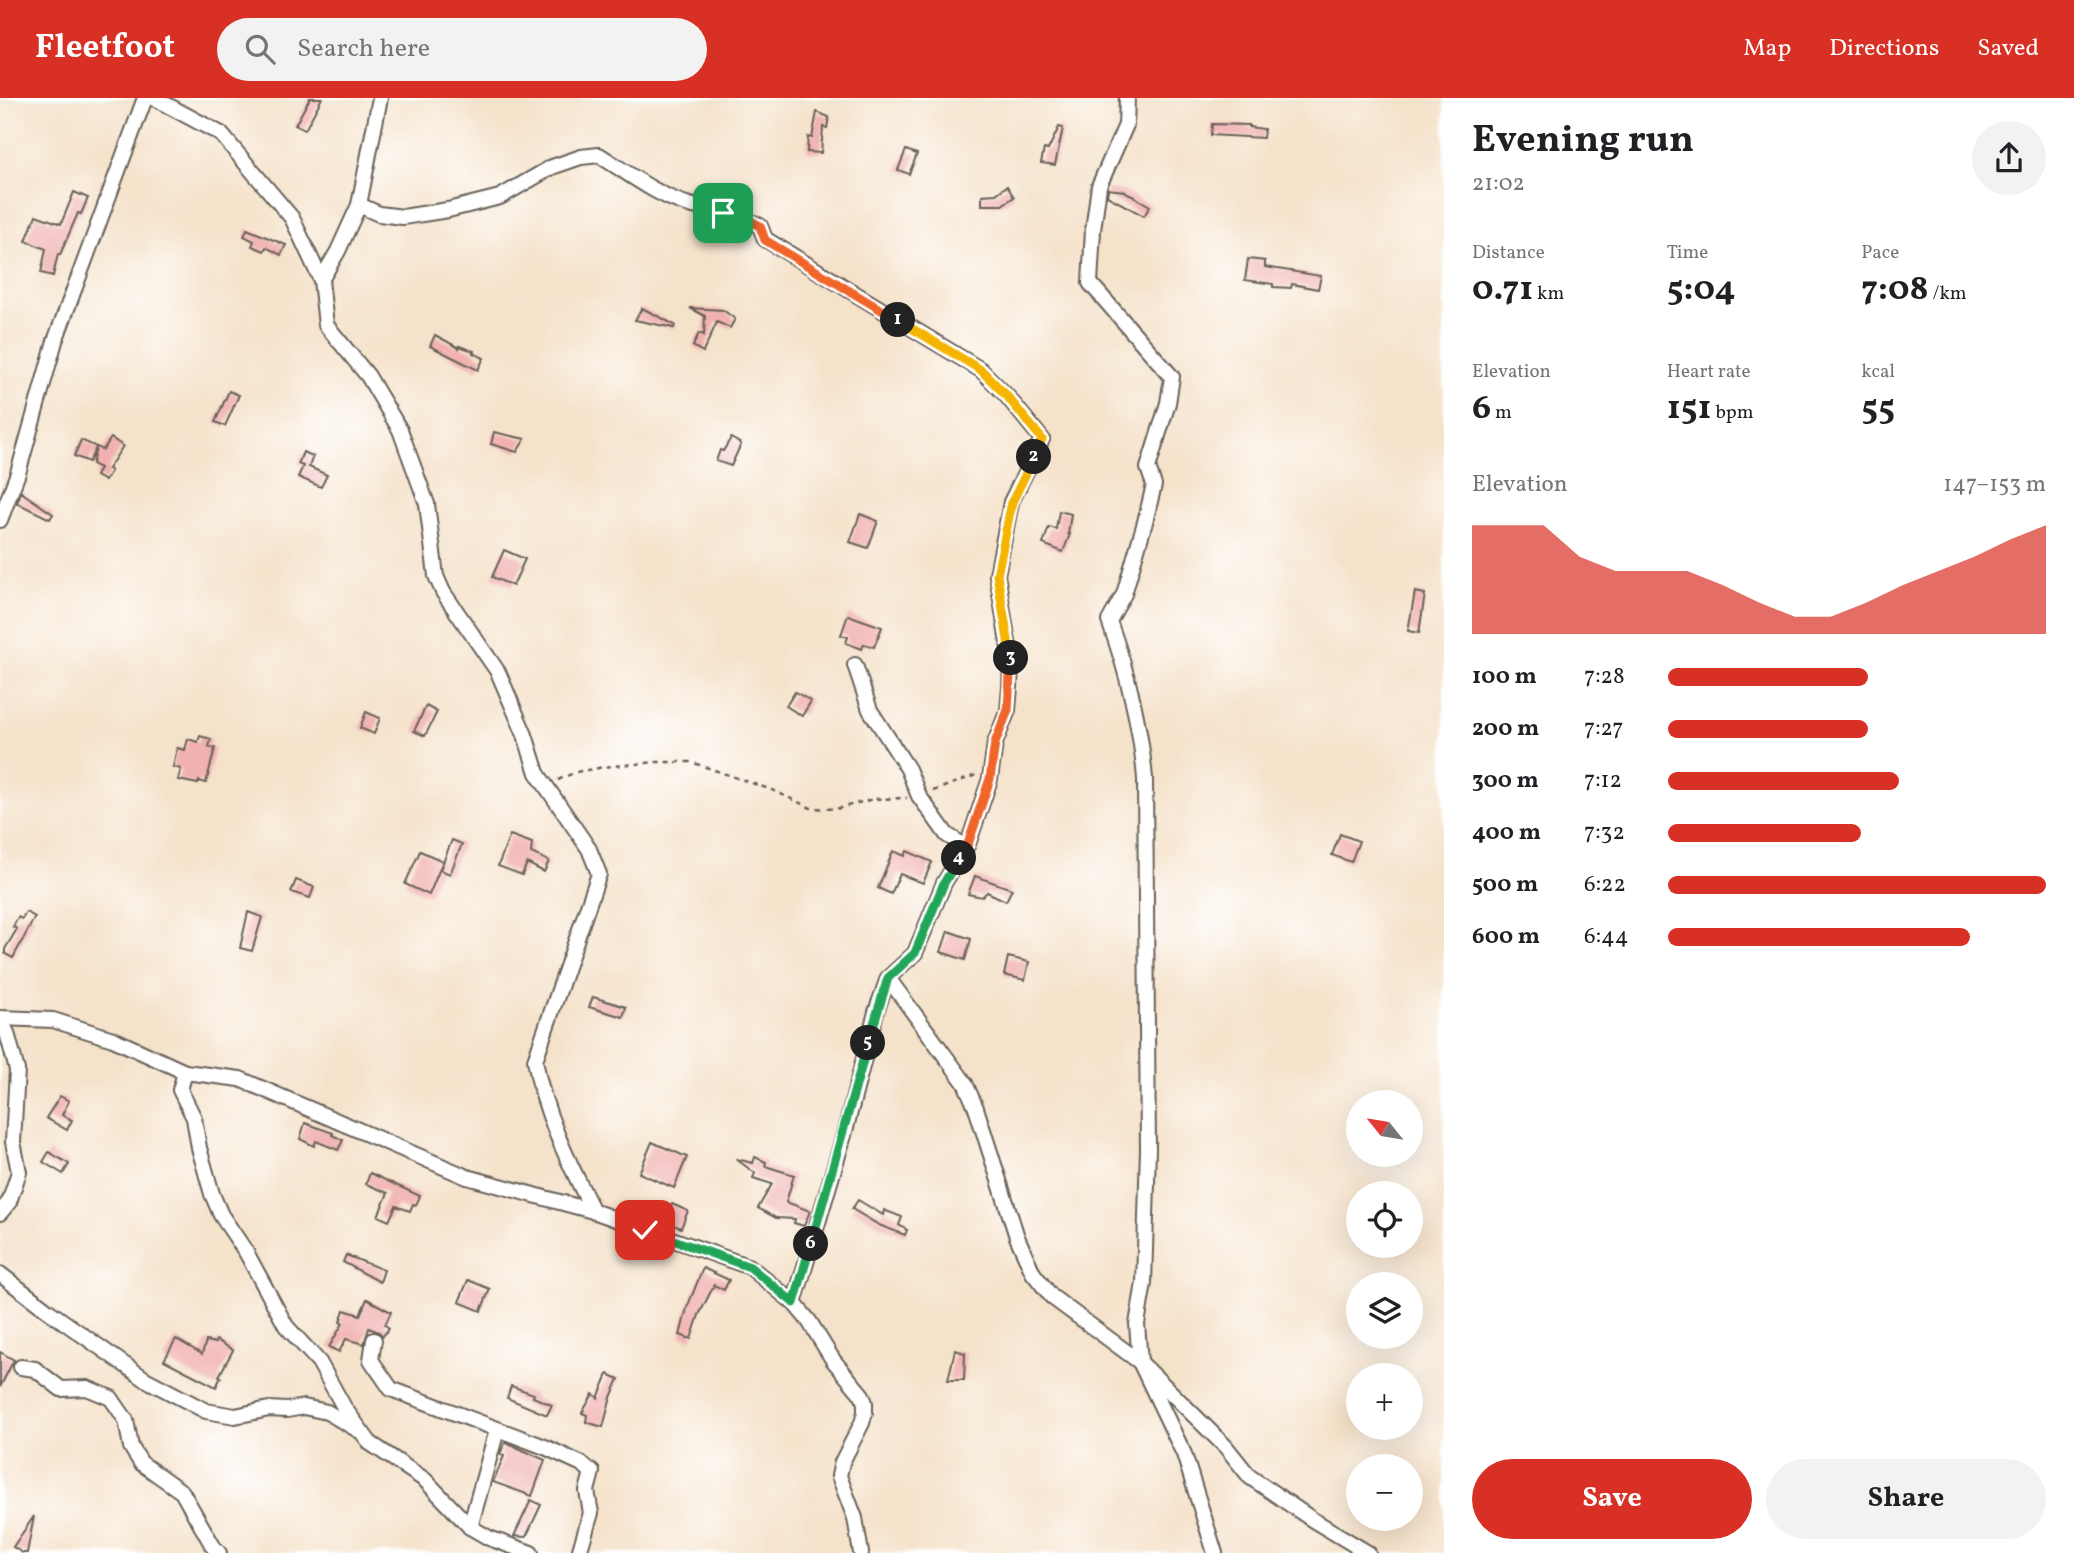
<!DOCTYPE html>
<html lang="en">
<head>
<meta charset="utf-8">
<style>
  :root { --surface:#fff; --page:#f2f2f2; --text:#202124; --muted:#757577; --accent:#d93025 }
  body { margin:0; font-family:Vollkorn,serif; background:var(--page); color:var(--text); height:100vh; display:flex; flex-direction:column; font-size:26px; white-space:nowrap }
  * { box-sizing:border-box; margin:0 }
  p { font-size:23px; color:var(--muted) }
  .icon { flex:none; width:38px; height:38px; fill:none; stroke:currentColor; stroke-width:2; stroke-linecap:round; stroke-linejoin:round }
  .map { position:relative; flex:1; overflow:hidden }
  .drawer { display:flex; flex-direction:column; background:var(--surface); width:630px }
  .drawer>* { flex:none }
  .needle { width:46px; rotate:300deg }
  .buttons { position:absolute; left:1346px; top:992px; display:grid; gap:14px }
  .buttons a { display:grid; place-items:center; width:77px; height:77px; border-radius:50%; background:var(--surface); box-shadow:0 7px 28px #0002; font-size:35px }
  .pin { position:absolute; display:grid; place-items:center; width:60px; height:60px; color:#fff; margin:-30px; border-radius:14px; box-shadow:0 4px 10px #0006 }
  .km { position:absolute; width:35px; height:35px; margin:-18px; border-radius:50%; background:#222; color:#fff; font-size:19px; line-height:35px; text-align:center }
  .round { display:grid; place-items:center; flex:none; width:74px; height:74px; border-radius:37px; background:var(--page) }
  .headline { display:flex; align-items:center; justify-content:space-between; height:119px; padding:0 28px }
  h1 { font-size:38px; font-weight:700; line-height:52px }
  .stats { display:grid; grid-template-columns:repeat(3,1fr); gap:10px; height:119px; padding:7px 28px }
  .stats div { display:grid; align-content:center }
  .stats b { font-size:35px; font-weight:700 }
  .stats small { font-size:19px; font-weight:400 }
  .stats p { font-size:19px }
  .chart { height:196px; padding:14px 28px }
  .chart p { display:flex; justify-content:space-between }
  .chart svg { width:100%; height:126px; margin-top:7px; fill:var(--accent); opacity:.7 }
  .primary-button { display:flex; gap:14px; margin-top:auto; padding:14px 28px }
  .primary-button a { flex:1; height:80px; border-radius:42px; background:var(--accent); color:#fff; font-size:28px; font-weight:700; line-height:80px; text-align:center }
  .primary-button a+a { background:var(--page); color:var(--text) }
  ul { padding:0 28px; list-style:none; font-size:23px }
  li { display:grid; grid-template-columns:112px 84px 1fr; align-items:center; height:52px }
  li i { height:18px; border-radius:9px; background:var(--accent) }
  header { display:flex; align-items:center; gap:42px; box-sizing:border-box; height:98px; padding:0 35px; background:var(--accent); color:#fff }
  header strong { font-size:33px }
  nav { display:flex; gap:38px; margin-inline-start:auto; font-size:24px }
  .search { width:490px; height:63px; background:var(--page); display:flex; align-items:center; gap:18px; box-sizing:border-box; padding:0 24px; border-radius:38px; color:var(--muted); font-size:26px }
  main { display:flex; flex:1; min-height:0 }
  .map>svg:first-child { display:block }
  .building { fill:#f1b1b0 }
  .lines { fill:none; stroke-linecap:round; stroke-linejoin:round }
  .minor-casing { stroke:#686159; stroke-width:18 }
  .path { stroke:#686159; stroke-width:2.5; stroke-dasharray:5 5; stroke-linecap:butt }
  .minor { stroke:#fff; stroke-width:14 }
  .split-1-casing { stroke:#fff; stroke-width:14 }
  .split-2-casing { stroke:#fff; stroke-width:14 }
  .split-3-casing { stroke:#fff; stroke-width:14 }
  .split-4-casing { stroke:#fff; stroke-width:14 }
  .split-5-casing { stroke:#fff; stroke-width:14 }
  .split-6-casing { stroke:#fff; stroke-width:14 }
  .split-7-casing { stroke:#fff; stroke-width:14 }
  .split-1 { stroke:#f0652b; stroke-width:9 }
  .split-2 { stroke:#f5b400; stroke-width:9 }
  .split-3 { stroke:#f5b400; stroke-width:9 }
  .split-4 { stroke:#f0652b; stroke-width:9 }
  .split-5 { stroke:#22a559; stroke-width:9 }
  .split-6 { stroke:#22a559; stroke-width:9 }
  .split-7 { stroke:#22a559; stroke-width:9 }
</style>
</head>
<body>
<header>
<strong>Fleetfoot</strong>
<div class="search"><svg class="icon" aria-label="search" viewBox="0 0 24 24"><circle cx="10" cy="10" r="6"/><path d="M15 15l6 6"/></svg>Search here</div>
<nav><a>Map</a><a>Directions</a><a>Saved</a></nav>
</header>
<main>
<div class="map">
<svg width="1444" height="1455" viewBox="0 0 1444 1455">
  <rect width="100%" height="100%" fill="#fff"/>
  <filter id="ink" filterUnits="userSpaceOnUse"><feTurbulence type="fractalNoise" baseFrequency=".0143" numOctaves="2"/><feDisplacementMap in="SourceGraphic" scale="14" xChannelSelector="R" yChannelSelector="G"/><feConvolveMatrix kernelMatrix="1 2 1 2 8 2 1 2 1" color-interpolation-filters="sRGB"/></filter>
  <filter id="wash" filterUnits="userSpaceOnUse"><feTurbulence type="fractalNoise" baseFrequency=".00686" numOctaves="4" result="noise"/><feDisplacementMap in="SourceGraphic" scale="28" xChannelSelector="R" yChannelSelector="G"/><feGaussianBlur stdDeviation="1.57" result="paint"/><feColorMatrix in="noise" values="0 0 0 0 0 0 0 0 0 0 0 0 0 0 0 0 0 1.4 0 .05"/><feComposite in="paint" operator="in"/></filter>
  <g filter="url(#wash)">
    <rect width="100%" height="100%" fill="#f5e2ca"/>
    <g id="blocks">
      <!-- building -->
      <g class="building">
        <path d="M310,0h12l-17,32 -10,-5z"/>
        <path d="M817,14l12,5 -2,11 -4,-1 -2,26 -14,-1 1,-15 4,1z"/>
        <path d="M1212,26l37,1v2l15,2 -1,9 -52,-3z"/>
        <path d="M1059,29l4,1 -8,37 -14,-2 3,-14 4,1z"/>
        <path d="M906,52l11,4 -8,20 -11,-4z"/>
        <path d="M1007,88l7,11 -12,8h-20v-10l14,-1z"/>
        <path d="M1108,91l16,2 26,15 -6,10 -37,-20z"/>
        <path d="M74,94l14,6 -7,16 -3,-1 -18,42 -2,-1 -5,22 -12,-3 5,-24 -20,-8 10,-26 25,9z"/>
        <path d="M247,131l39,16 -5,10 -15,-8 -2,4 -12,-5 2,-5 -10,-5z"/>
        <path d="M1248,161l17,2v6l56,9 -3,13 -26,-5 -1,4 -18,-1v-3l-28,-4z"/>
        <path d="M642,210l33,17 -1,3 -39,-8z"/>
        <path d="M690,210l33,2 12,9 -5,9 -13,-6 -14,30 -10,-6 6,-13 5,2 1,-19z"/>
        <path d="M435,237l24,13v-2l15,5 -1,2 11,5 -6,12 -48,-24z"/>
        <path d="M229,293l10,4 -14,31 -10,-4z"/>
        <path d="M494,334l31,7 -8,13 -26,-8z"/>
        <path d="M111,340l12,8 -15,23 3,2 -6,10 -9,-5 4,-8 -8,-4 4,-16 -7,14 -15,-6 7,-16 22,10z"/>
        <path d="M731,340l10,6 -10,22 -15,-5 4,-11 3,1z"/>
        <path d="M303,354l10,4 -4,11 18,8 -6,12 -23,-10 5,-11 -5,-2z"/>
        <path d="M21,394l32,22 -3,5 -33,-16z"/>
        <path d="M1059,413l12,3 -3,20h2l-7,18 -20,-8 6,-17 7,2z"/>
        <path d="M860,416l18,7 -10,27 -18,-6z"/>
        <path d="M504,452l21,9 -12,27 -21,-9z"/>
        <path d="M1415,494l10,2 -6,39 -11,-2z"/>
        <path d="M848,517l34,12 -8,20 -10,-3 -2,5 -16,-6 2,-6 -7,-2z"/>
        <path d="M795,594l16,9 -9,15 -16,-10z"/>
        <path d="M426,608l11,6 -12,24 -11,-5z"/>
        <path d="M366,614l14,6 -6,16 -14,-6z"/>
        <path d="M200,638l11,3 -2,8 6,1 -9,35 -7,-2 -1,3 -20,-4 3,-11 -8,-2 4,-19 8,2 3,-11 10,3z"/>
        <path d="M1340,736l19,7 -8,21 -19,-7z"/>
        <path d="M510,737l22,8 -1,10 18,8 -5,11 -17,-9 -5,12 -24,-9z"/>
        <path d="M452,742l10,4 -12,30 -10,-4z"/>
        <path d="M420,753l23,10 -14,34 -24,-11z"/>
        <path d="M893,753l12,5 2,-5 25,11 -9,21 -23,-9 -9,20 -13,-6z"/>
        <path d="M975,778l37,13 -6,12 -19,-9 -5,5 -14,-3z"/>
        <path d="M296,782l18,7 -4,11 -19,-6z"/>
        <path d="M26,814l9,5 -22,41 -8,-4v-5l12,-20 -4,-2 5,-10 4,2z"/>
        <path d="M248,814l14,5 -10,34 -12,-3z"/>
        <path d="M948,833l23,8 -6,21 -24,-8z"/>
        <path d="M1008,859l21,5 -4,18 -21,-5z"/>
        <path d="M593,899l33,10 -3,10 -34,-10z"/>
        <path d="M60,998l9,5 -7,14 10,5 -5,10 -21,-12z"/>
        <path d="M305,1025l28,10 -1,2 11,5 -5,10 -22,-9 -2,5 -14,-7z"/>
        <path d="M652,1044l35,15 -13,31 -35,-15z"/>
        <path d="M49,1054l20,12 -6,10 -20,-12z"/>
        <path d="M755,1059l11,5 -1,4 29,9 -8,27 24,9 -6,15 -10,-3 1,-4 -19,-1 -18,-10 14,-24 -19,-6 2,-5 -19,-14 17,4z"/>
        <path d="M370,1075l50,23 -4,9 -3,-1 -3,7 -14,-5 -7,15 -11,-5 10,-23 -22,-9z"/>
        <path d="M858,1102l25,15 1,-5 18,7 -3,8 8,5 -2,5 -26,-10 -27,-16z"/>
        <path d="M672,1106l16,7 -7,17 -15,-6z"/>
        <path d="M346,1157l38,15 -4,12 -37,-20z"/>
        <path d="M703,1170l26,12 -5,10 -10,-5 -15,30 -8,24 -11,-4 7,-27z"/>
        <path d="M468,1182l22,9 -9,22 -22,-9z"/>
        <path d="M367,1201l24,13 -6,13 4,3 -6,8 -4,-4 -10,-4 -5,16 -18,-5 -7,13 -10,-5 14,-24 -3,-1 4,-12 16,5z"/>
        <path d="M176,1241l26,15 4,-13 9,2 1,-3 17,10 -14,26 2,1 -5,10 -52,-27z"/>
        <path d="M955,1252l10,3 -1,27h-16z"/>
        <path d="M0,1254l14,8 -14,27z"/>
        <path d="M608,1276l11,5 -8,18 -8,30 -17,-5 1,-7 -5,-2 11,-19 5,4z"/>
        <path d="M511,1288l23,8 -1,3 19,8 -5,10 -40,-17z"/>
        <path d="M505,1344l40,18 -13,36 -39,-14 11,-26 -4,-2z"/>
        <path d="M531,1402l10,5 -15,32 -12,-1z"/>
        <path d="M34,1418l-7,37h-4l-10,-6z"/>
      </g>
    </g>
  </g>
  <g filter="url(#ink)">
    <use href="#blocks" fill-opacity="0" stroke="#686159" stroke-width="2"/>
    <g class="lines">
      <defs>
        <g id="minor">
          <path d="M154,0l67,36 71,84 29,62 5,45 42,51 32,54 27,74 9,72 7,16 55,80 27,63 12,38 52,76 10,25 -64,186c9,54 34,103 58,151"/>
          <path d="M1127,0l-1,27 -27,61 -6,44 -3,53 82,94 -4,26 -20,65 6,17 -9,37 -21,72 -15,27c18,49 32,107 36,158l3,370 -4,134 -7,41 3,38 44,92 31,99"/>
          <path d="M359,107l20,9 24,3 45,-7 52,-13 52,-30 29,-10 18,-2c29,18 54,38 87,49 25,7 51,10 74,22l5,13 216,131 25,25 36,44 -31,63 -14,73 14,86 -1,26 -2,23 -13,33 -5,36 -22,65 -24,39 -29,70 -27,25 -12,34 -32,123 -50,168"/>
          <path d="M321,182l17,-29 21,-46 21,-107"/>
          <path d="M0,422l18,-47 37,-132 90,-243"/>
          <path d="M855,567l15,45 38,59 11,27 28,39 19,12"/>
          <path d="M888,880l77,105 11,25 41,129 16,36 19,24 88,65 86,85 24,30 63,43 55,33"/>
          <path d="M0,920l53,2 60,19 72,33 55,7 227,98 126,34 157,56 44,36 15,18 24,39 29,35 3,8v9l-3,11 -20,39 -3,14 16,42 6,35"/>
          <path d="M0,921l7,14 10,37 -4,72 6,30 -10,30 -9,11"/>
          <path d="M185,974l-5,18 14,28 5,30 13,46 9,21 25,37 40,74 33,36 26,47 25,34 55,37 45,47 19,11 42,15"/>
          <path d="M0,1176l47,36 98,69 61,32 29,5 34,-7 18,1 17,-3 23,5 31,18"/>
          <path d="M374,1242l-3,20 20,29 154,58 37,17 10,8 -5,19 4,22 -12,40"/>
          <path d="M21,1269l14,2 26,20 26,-1 24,10 15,22 5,27 10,16 41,29 32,56 5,5"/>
          <path d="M470,1429l27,-97"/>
        </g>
      </defs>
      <!-- minor casing -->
      <use href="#minor" class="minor-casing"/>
      <!-- path -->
      <g class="path">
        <path d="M558,682l18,-8 28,-5 51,-5h36l81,28 39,18 25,1 37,-10 34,-1"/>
        <path d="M933,693l43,-16"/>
      </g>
      <!-- minor -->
      <use href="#minor" class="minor"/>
    </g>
  </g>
  <g class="lines" filter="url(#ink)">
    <defs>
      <path id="split-1" d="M723,115l22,5 15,8 5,14 133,80"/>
      <path id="split-2" d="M898,222l83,50 25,25 36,44 -8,18"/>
      <path id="split-3" d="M1011,560l-14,-83 15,-73 22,-45"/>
      <path id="split-4" d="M959,760l9,-14 22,-65 5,-36 13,-33 3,-52"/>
      <path id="split-5" d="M868,945l20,-65 27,-25 29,-70 15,-25"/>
      <path id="split-6" d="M811,1146l57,-201"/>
      <path id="split-7" d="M645,1132l105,37 44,36 17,-59"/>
    </defs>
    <!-- split-1 casing -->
    <use href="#split-1" class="split-1-casing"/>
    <!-- split-2 casing -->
    <use href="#split-2" class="split-2-casing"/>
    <!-- split-3 casing -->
    <use href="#split-3" class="split-3-casing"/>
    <!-- split-4 casing -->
    <use href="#split-4" class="split-4-casing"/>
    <!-- split-5 casing -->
    <use href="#split-5" class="split-5-casing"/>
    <!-- split-6 casing -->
    <use href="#split-6" class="split-6-casing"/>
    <!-- split-7 casing -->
    <use href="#split-7" class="split-7-casing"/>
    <!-- split-1 -->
    <use href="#split-1" class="split-1"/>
    <!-- split-2 -->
    <use href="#split-2" class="split-2"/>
    <!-- split-3 -->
    <use href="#split-3" class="split-3"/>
    <!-- split-4 -->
    <use href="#split-4" class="split-4"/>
    <!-- split-5 -->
    <use href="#split-5" class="split-5"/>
    <!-- split-6 -->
    <use href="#split-6" class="split-6"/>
    <!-- split-7 -->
    <use href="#split-7" class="split-7"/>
  </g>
</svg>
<div class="buttons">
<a><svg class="needle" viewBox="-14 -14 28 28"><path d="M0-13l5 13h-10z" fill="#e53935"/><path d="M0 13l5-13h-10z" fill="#757577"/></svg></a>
<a><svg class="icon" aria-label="locate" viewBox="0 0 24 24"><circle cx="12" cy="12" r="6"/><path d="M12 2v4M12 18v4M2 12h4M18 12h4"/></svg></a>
<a><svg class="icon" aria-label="layers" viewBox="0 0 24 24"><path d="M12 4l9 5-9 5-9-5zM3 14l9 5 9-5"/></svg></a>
<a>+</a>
<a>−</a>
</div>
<div class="pin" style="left:723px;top:115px;background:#1e9e55"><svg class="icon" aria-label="arrive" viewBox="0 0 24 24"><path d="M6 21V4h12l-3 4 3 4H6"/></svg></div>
<div class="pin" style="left:645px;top:1132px;background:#d93025"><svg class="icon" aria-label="check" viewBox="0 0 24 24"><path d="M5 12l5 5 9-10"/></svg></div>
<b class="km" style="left:898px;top:222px">1</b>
<b class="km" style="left:1034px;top:359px">2</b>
<b class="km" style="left:1011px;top:560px">3</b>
<b class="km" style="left:959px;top:760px">4</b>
<b class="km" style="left:868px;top:945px">5</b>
<b class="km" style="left:811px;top:1146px">6</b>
</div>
<section class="drawer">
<div class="headline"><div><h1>Evening run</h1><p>21:02</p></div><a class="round"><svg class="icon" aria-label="share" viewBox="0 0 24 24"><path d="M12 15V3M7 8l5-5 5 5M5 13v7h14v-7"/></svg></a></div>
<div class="stats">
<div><p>Distance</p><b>0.71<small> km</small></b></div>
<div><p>Time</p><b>5:04</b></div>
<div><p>Pace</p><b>7:08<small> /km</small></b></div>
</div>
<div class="stats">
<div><p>Elevation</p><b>6<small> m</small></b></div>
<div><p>Heart rate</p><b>151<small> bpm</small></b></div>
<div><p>kcal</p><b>55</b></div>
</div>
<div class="chart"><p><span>Elevation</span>147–153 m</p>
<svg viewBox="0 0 160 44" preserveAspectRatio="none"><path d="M0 44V6L10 6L20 6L30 17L40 22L50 22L60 22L70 27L80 33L90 38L100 38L110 33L120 27L130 22L140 17L150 11L160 6V44z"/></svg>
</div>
<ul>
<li><b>100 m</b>7:28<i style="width:53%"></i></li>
<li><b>200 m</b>7:27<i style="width:53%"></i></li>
<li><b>300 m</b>7:12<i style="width:61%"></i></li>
<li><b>400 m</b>7:32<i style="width:51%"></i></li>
<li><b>500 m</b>6:22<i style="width:100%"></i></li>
<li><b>600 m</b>6:44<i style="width:80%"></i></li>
</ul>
<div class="primary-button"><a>Save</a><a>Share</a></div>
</section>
</main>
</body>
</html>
